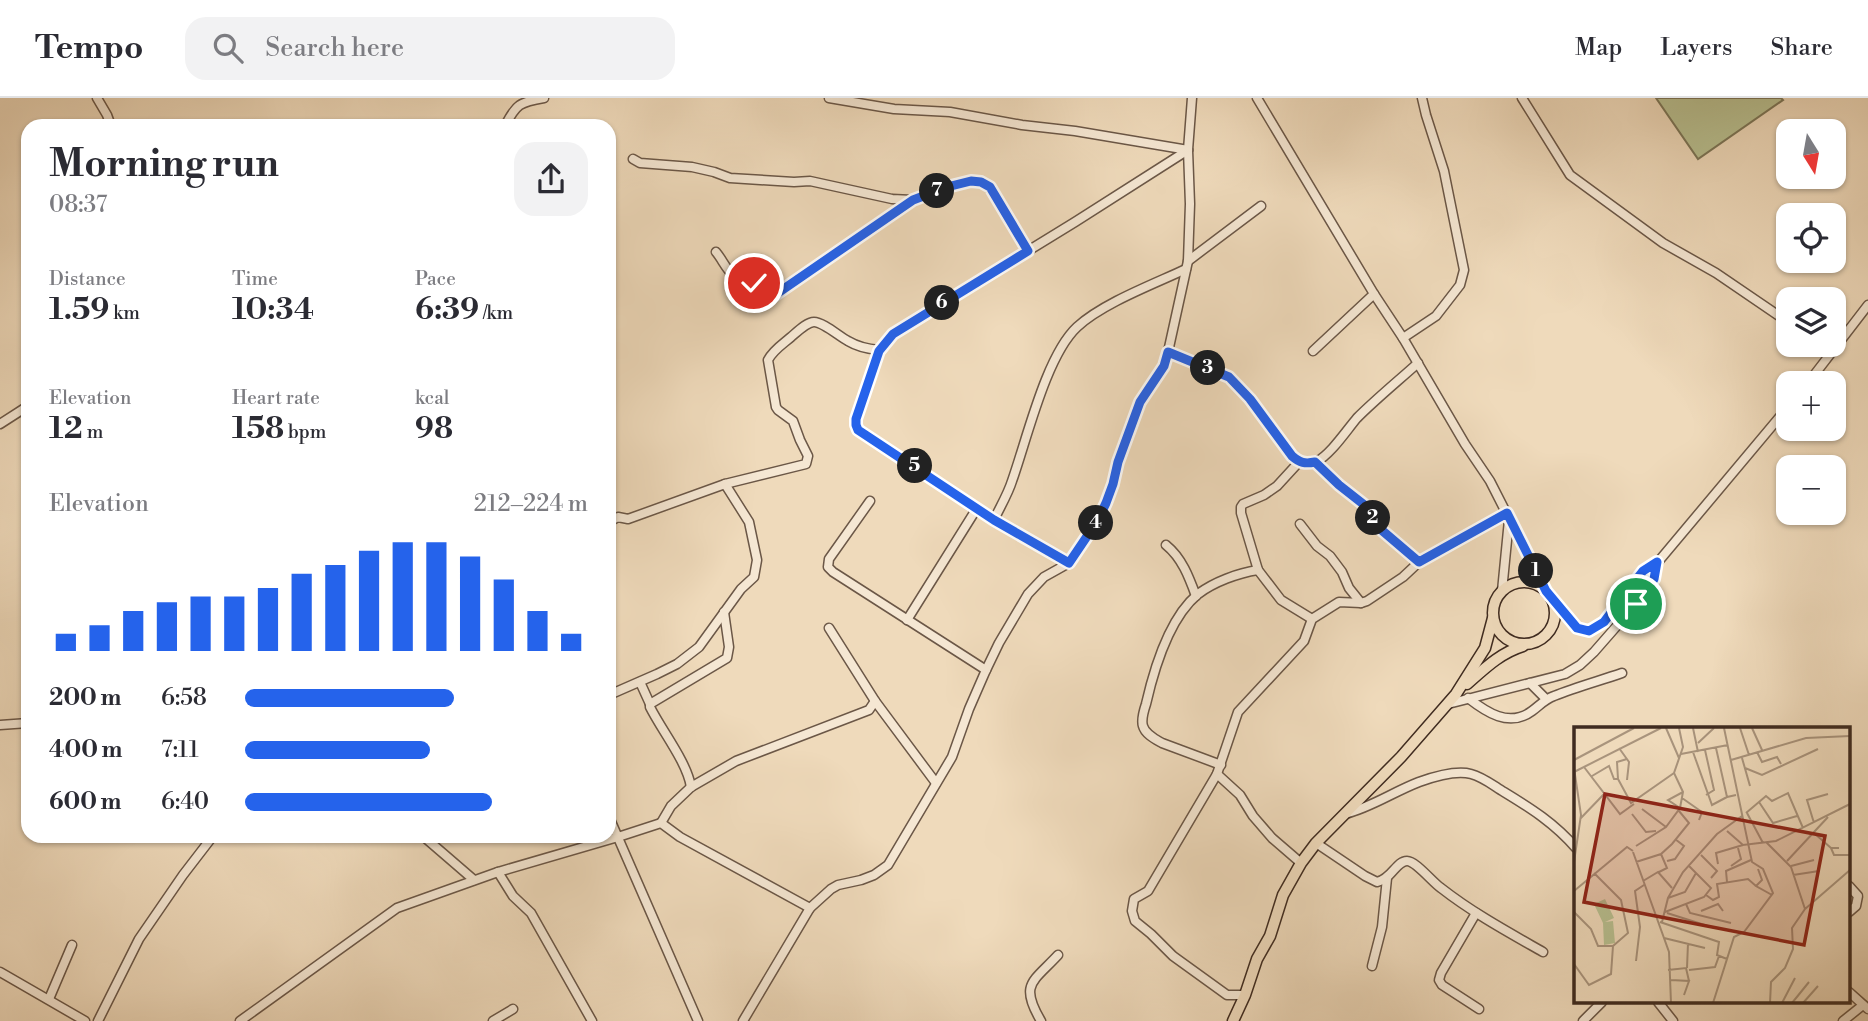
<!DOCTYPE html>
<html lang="en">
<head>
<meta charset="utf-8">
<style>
  :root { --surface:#fff; --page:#f2f2f3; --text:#2b2b33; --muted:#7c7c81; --line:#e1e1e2; --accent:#2563eb }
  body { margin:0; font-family:"Libre Bodoni",serif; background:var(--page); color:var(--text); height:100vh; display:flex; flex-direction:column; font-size:26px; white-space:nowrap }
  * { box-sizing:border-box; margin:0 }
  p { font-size:23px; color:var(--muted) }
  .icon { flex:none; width:38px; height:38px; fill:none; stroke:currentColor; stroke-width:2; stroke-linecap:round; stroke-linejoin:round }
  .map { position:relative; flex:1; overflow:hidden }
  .sheet { position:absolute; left:21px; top:21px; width:595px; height:724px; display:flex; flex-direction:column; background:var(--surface); border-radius:21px; box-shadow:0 2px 5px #0004 }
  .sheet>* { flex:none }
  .needle { width:46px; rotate:169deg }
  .tools { position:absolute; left:1776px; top:21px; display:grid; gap:14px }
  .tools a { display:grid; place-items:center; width:70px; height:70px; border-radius:14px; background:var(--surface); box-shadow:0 2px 5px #0004; font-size:35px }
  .pin { position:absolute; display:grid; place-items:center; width:60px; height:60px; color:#fff; margin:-30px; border:4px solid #fff; border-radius:50%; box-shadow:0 2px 7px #0007 }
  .km { position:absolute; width:35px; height:35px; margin:-18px; border-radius:50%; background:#222; color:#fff; font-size:19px; line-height:35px; text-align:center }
  .round { display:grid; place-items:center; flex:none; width:74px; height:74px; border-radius:21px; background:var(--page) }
  .head { display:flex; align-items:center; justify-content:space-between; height:119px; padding:0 28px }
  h1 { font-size:38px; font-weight:700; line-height:52px }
  .metrics { display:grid; grid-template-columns:repeat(3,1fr); gap:10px; height:119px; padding:7px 28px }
  .metrics div { display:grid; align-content:center }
  .metrics b { font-size:30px; font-weight:700 }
  .metrics small { font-size:19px; font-weight:400 }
  .metrics p { font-size:19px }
  .chart { height:196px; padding:14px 28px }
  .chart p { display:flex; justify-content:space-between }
  .chart svg { width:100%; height:126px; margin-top:7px; stroke:var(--accent); stroke-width:6 }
  ul { padding:0 28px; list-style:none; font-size:23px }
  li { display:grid; grid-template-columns:112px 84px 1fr; align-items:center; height:52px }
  li i { height:18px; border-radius:9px; background:var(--accent) }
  header { display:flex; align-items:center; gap:42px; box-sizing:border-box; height:98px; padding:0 35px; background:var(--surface); border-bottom:2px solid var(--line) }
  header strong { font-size:33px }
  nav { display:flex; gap:38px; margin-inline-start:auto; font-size:24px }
  .search { width:490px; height:63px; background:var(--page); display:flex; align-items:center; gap:18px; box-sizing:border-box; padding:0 24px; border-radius:21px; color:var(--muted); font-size:26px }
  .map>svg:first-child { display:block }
  .green { fill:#b8c091; stroke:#7c7658; stroke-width:2 }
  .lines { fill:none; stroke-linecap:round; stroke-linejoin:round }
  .minor-casing { stroke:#6b5747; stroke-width:11 }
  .major-casing { stroke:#3f2b20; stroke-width:13 }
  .minor { stroke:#f5e7d3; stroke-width:8 }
  .major { stroke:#efdabb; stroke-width:10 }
  .route-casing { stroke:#fff; stroke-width:14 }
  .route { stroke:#2563eb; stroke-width:9 }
  .inset-road { fill:none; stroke:#a9947d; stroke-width:2 }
  .view { fill:#8f2418; fill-opacity:0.15; stroke:#8f2418; stroke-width:3.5 }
  .inset-edge { fill:none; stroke:#3f2b20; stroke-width:3.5 }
</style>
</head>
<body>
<header>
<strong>Tempo</strong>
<div class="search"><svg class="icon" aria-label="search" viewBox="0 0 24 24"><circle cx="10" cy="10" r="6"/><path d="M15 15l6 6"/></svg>Search here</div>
<nav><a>Map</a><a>Layers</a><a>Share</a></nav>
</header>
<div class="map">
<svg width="1868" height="923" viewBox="0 0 1868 923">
  <rect width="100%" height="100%" fill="#efdabb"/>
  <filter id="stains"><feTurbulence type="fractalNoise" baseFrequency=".00286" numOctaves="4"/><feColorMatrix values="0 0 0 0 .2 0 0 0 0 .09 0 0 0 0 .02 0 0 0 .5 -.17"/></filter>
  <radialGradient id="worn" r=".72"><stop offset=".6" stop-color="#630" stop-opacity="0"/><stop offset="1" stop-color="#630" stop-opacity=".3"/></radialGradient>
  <!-- green -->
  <path class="green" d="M1656,0h125l2,2 -85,59z"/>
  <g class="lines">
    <defs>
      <g id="minor">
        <path d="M97,0l10,17 4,11"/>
        <path d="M829,0l65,11 56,3 72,13 53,6 113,19"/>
        <path d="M1257,0l117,196 29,44 62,106 25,37 56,110"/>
        <path d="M1522,0l48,77 93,68 53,30 72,49"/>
        <path d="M505,28c11,-22 15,-24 39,-28"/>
        <path d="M633,61l7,4 52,4 22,5 16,6 64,4 16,-1 82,18 21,1 34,-13 24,-6 10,1 9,5 38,64"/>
        <path d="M716,154c6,7 11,19 18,24 12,10 21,2 35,20l3,1 141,-97"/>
        <path d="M1188,163l73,-55"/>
        <path d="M1403,240l33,-22 24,-31 4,-15 -20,-99 -18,-56 -4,-17"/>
        <path d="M1821,247l11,7"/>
        <path d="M1313,253l61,-57"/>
        <path d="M1168,254l61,25 21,22 41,57c8,6 16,10 25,6 15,-8 30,-31 41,-44 19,-19 41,-37 61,-55"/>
        <path d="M1808,285l60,-78"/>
        <path d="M0,326l28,-18"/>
        <path d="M1299,364l-22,24 -13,9 -21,9 -2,3v6l17,57 23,30 31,19"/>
        <path d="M1315,364l24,23 28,22 11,20 41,35"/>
        <path d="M870,403l-41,58 -1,8 5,5 153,98"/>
        <path d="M994,422c6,-13 14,-26 18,-39 15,-42 34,-125 65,-154 26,-24 77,-43 109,-58"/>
        <path d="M609,424l9,-5 10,2 97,-35 81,-20 2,-8 -8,-16 -7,-19 -15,-11 -2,-3 -8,-47c5,-10 15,-16 23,-23 6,-5 16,-15 23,-15 9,0 26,15 34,19 10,6 19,8 31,9"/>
        <path d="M1300,426l17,22 13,10 12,16 7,16 12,15"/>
        <path d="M1166,447c16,13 23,32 30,51"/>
        <path d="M1069,465l-75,-43 -136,-90 -2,-11 23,-69 14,-16 182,-112 113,-72"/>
        <path d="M1502,493l7,-71"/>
        <path d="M1552,500l25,30c27,14 50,-43 66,-58 4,-3 10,-6 15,-8l130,-155"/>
        <path d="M907,522l70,-112"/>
        <path d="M640,584l10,22"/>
        <path d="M1530,585l16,16"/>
        <path d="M609,597l48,-21 20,-10 22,-17 42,-58 13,-12 3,-17 -8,-38 -24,-38"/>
        <path d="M1468,600c18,14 41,30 64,13 7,-5 13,-12 22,-15 22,-9 45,-15 68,-23"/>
        <path d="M875,603l61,82"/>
        <path d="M1448,606l117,-30 15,-9 14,-13 42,-48 18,-25 4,-17"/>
        <path d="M0,627l28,-2"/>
        <path d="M1221,667l-59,-22c-7,-4 -17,-9 -19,-17 -2,-6 1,-16 3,-22 8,-35 23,-86 52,-110 16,-12 40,-21 60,-24"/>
        <path d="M1217,676l23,21 13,21 19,22 29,25"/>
        <path d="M691,689c-4,-25 -29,-56 -41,-80v-3l77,-46 2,-11 -5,-35"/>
        <path d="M1345,716c27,-7 48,-22 74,-32 14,-5 37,-12 52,-8 12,3 23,12 33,18 28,17 50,31 72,56"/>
        <path d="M609,719l89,204"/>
        <path d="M661,725l10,-17 20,-19 45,-26 133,-51 6,-9 -46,-73"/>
        <path d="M423,738l51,44"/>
        <path d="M1316,745l49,33 12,6c15,-3 19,-21 30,-21 9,0 26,22 34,27 32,25 67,44 102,64"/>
        <path d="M498,774l15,24 18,17 61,108"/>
        <path d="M1849,788l9,10 -2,10 -7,6"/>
        <path d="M1476,815l-35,60 -2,7 3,5 37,24"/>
        <path d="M1372,868l10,-39 5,-49"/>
        <path d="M0,874l85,49"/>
        <path d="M1849,894l19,17"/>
        <path d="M1245,897h-18l-54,-39 -22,-22 -16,-13 -3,-10 2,-12 14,-8 69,-117 21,-62 66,-71 8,-22 27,-17 22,1 6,-2 36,-24 16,-15 88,-49"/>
        <path d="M49,901l23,-54"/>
        <path d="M1658,904l15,19"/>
        <path d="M98,923l41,-82 44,-64 30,-39"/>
        <path d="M240,923l157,-113 101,-36 120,-35 43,-14 19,14 130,71"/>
        <path d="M493,923l20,-12"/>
        <path d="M743,923l67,-113 21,-19 7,-4 23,-5 13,-5 14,-10 64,-108 17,-48 17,-39 13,-27 29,-49 16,-17 25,-14 29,-43 15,-36 5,-22 22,-60 24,-36 4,-14 20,-91 2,-57 -2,-54 4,-52"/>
        <path d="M1041,923c-22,-37 -8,-39 17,-66"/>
        <path d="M1583,923l19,-19"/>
        <path d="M1843,923l20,-16"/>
      </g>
      <g id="major">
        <circle cx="1524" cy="515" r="31"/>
        <path d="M1467,586c17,-15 33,-31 56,-38"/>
        <path d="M1233,923l12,-26 12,-36 13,-23 13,-41 18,-32 15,-20 85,-86 55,-63 29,-46 8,-30"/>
      </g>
    </defs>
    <!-- minor casing -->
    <use href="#minor" class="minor-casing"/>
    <!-- major casing -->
    <use href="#major" class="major-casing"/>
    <!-- minor -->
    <use href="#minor" class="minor"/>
    <!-- major -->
    <use href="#major" class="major"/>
  </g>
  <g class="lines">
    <defs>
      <path id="route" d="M754,185l9,6 6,7 3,1 141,-97 34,-13 24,-6 10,1 9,5 38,64 -135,83 -14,17 -23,68v6l2,5 136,90 75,43 29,-43 8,-17 7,-19 5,-22 22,-60 24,-36 4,-14 61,25 21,22 42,57c8,7 13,8 23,6l24,23 28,22 11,20 41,35 88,-49 39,78 31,37 12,3 15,-9 39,-51 14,-9 -3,17 -18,25"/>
    </defs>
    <!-- route casing -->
    <use href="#route" class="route-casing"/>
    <!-- route -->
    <use href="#route" class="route"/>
  </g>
  <!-- overview -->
  <g transform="translate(1574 629)">
    <rect width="276" height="276" fill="#efdabb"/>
    <path d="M31,172l9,19 -9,4 8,-1 2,22 -11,2 -1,-22 -9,-19z" fill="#b8c091"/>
    <path class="inset-road" d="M92,1l13,30M119,1l5,24M166,1l9,27M178,1l10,22M124,16l16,-15M45,21l10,14 -2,18M142,21l11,49 9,-2M131,23l9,40 -8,5M119,25l19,53 15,-8M183,25l5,10 15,-5 4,7M107,27l47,-9M168,31l8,28M53,32l-10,3 1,17 13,24 43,-30M0,33l60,-32M157,33l75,-22 44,-2M10,40l36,47 14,-10M0,41l7,47 -7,47M171,41l17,7 56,-26M0,45l87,-44M18,49l17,-10 5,13h4M276,51v23M108,71l20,14 -3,8M185,75l14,21 24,-7M106,81l-12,-8 15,-8M68,82l24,18M172,86l20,-17 6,5 16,-8 15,35M173,86l16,30M58,87l14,18 10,-1M6,92l24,-25M240,96l-7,-23 21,-6M153,104l16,14 33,-4 74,-37M240,106l17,15h8M192,115l25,25 14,42 45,-39M62,119l30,-19 14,-19 3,-16 -9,-19 9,-26 -4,-19M257,121l3,7h16M59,125l36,100 2,51M127,128l16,16 -6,7M93,134l8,-2 9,-13 -9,-7M213,134l41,-44M62,135l25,-8 11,-10 17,-21 -10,-12M144,137l-2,-11 27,-8M157,139l10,-7 -3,-11M217,139l23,-6M184,142l4,11 -6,6 16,9M85,145l8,-4 -6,-14M219,148l26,-4M69,154l15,-9 14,16M153,155l-1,-11 25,-11M0,164l53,-44 6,4M132,168l7,5 6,-3 -2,-13 31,-5 8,7M94,171l17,-6 11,-19M112,177l4,9 41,10M127,184l17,-7 5,7M0,185l17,17 7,17h15M91,185l39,-15 7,-9 -22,-22M93,186l44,14M86,195l59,20 -2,13 10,4M88,195l6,-24 15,-26 34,-38 25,-18M90,211l41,10M62,234l4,-34 -5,-36 9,-6M0,237l15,21 22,-11 2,-28 15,-13 -7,-33 -27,-27M113,241l1,-25M94,243l18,-2 3,13M115,243l26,-3 4,-11M97,253l18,1 -5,14M139,276l21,-66 10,-5 29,-39 -10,-24 -11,-7 -28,-134M196,276l1,-21 14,-14 8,-19 -1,-21 13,-19M208,276l13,-25M218,276l17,-21M229,276l15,-17"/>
    <path class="view" d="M31,67l220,42 -21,109 -220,-43z"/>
    <rect width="276" height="276" class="inset-edge"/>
  </g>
  <rect width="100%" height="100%" filter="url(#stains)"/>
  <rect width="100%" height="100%" fill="url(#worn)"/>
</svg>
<div class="tools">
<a><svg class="needle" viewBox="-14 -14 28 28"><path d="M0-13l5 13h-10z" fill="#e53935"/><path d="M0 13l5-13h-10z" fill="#7c7c81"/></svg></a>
<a><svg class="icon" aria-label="locate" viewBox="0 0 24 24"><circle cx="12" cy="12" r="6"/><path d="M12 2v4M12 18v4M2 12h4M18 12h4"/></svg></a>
<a><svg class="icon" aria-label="layers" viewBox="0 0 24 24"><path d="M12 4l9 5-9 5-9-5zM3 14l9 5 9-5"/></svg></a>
<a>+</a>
<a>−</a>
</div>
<div class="pin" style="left:1636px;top:506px;background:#1e9e55"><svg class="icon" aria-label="arrive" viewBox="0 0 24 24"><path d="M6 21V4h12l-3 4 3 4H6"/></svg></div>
<div class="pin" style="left:754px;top:185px;background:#d93025"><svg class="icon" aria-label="check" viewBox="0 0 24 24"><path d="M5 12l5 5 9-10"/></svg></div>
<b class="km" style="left:1536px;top:473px">1</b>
<b class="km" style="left:1373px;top:420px">2</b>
<b class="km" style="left:1208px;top:270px">3</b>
<b class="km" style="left:1096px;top:425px">4</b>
<b class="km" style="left:915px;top:368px">5</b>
<b class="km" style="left:942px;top:205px">6</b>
<b class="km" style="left:937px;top:93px">7</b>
<section class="sheet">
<div class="head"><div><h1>Morning run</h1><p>08:37</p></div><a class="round"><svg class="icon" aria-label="share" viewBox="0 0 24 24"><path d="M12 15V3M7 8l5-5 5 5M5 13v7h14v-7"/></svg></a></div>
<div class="metrics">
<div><p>Distance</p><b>1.59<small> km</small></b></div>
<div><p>Time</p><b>10:34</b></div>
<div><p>Pace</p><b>6:39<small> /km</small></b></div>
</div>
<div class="metrics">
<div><p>Elevation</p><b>12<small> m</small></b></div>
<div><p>Heart rate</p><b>158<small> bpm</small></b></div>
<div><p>kcal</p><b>98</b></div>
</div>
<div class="chart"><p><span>Elevation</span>212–224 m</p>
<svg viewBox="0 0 160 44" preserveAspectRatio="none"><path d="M5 44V38M15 44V35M25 44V30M35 44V27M45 44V25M55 44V25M65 44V22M75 44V17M85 44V14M95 44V9M105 44V6M115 44V6M125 44V11M135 44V19M145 44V30M155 44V38"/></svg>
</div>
<ul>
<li><b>200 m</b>6:58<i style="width:61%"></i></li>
<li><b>400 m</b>7:11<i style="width:54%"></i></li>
<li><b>600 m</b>6:40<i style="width:72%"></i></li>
</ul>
</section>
</div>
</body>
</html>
